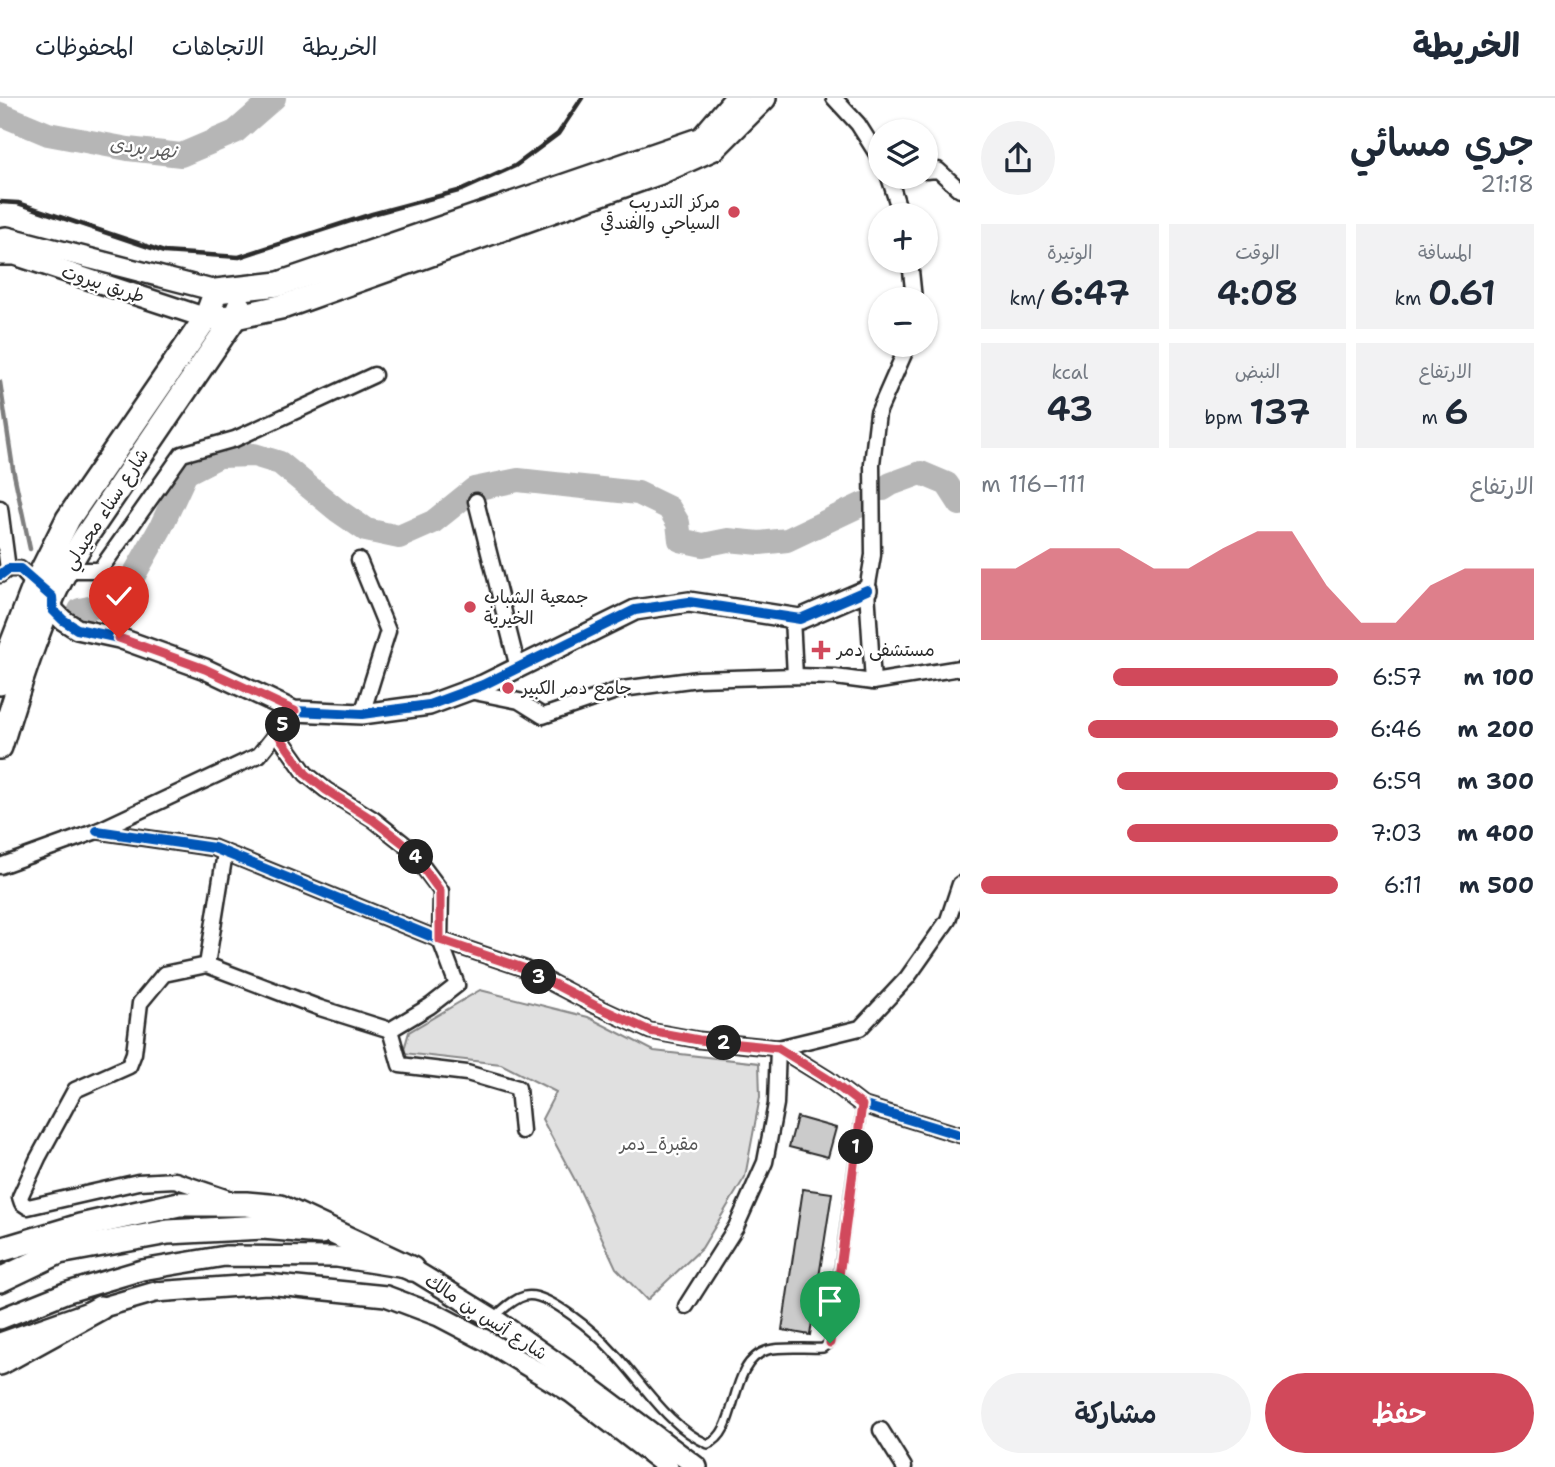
<!DOCTYPE html>
<html lang="ar">
<head>
<meta charset="utf-8">
<style>
  :root { --surface:#fff; --page:#f2f2f3; --text:#1f2937; --muted:#747a83; --line:#e0e1e3; --accent:#d1495b }
  body { margin:0; font-family:"Shantell Sans","Playpen Sans Arabic",sans-serif; background:var(--page); color:var(--text); direction:rtl; height:100vh; display:flex; flex-direction:column; font-size:26px; white-space:nowrap }
  * { box-sizing:border-box; margin:0 }
  p { font-size:23px; color:var(--muted) }
  .icon { flex:none; width:38px; height:38px; fill:none; stroke:currentColor; stroke-width:2; stroke-linecap:round; stroke-linejoin:round }
  .map { position:relative; flex:1; overflow:hidden; direction:ltr }
  .details { display:flex; flex-direction:column; background:var(--surface); width:595px }
  .details>* { flex:none }
  .buttons { position:absolute; left:868px; top:21px; display:grid; gap:14px }
  .buttons a { display:grid; place-items:center; width:70px; height:70px; border-radius:50%; background:var(--surface); box-shadow:0 2px 5px #0004; font-size:35px }
  .pin { position:absolute; display:grid; place-items:center; width:60px; height:60px; color:#fff; margin:-72px -30px; border-radius:50% 50% 50% 0; rotate:-45deg; box-shadow:0 0 7px #0007 }
  .pin .icon { rotate:45deg }
  .km { position:absolute; width:35px; height:35px; margin:-18px; border-radius:50%; background:#222; color:#fff; font-size:19px; line-height:35px; text-align:center }
  .round { display:grid; place-items:center; flex:none; width:74px; height:74px; border-radius:37px; background:var(--page) }
  .summary { display:flex; align-items:center; justify-content:space-between; height:119px; padding:0 21px }
  h1 { font-size:38px; font-weight:600; line-height:52px }
  .metrics { display:grid; grid-template-columns:repeat(3,1fr); gap:10px; height:119px; padding:7px 21px }
  .metrics div { display:grid; align-content:center; border-radius:0px; background:var(--page); text-align:center }
  .metrics b { font-size:35px; font-weight:600 }
  .metrics small { font-size:19px; font-weight:400 }
  .metrics p { font-size:19px }
  .chart { height:196px; padding:14px 21px }
  .chart p { display:flex; justify-content:space-between }
  .chart svg { width:100%; height:126px; margin-top:7px; fill:var(--accent); opacity:.7 }
  .action { display:flex; gap:14px; margin-top:auto; padding:14px 21px }
  .action a { flex:1; height:80px; border-radius:42px; background:var(--accent); color:#fff; font-size:28px; font-weight:600; line-height:80px; text-align:center }
  .action a+a { background:var(--page); color:var(--text) }
  ul { padding:0 21px; list-style:none; font-size:23px }
  li { display:grid; grid-template-columns:112px 84px 1fr; align-items:center; height:52px }
  li i { height:18px; border-radius:9px; background:var(--accent) }
  header { display:flex; align-items:center; gap:42px; box-sizing:border-box; height:98px; padding:0 35px; background:var(--surface); border-bottom:2px solid var(--line) }
  header strong { font-size:33px }
  nav { display:flex; gap:38px; margin-inline-start:auto; font-size:24px }
  main { display:flex; flex:1; min-height:0 }
  .map>svg:first-child { display:block }
  .green { fill:#e0e0e0; stroke:#868686; stroke-width:2 }
  .lines { fill:none; stroke-linecap:round; stroke-linejoin:round }
  .stream { stroke:#7e7e7e; stroke-width:4.5 }
  .river { stroke:#b6b6b6; stroke-width:24 }
  .building { fill:#cbcbcb; stroke:#2b2b2b; stroke-width:2 }
  .lane-casing { stroke:#2b2b2b; stroke-width:12 }
  .street-casing { stroke:#2b2b2b; stroke-width:19 }
  .secondary-casing { stroke:#2b2b2b; stroke-width:24 }
  .primary-casing { stroke:#2b2b2b; stroke-width:28 }
  .lane { stroke:#fff; stroke-width:7 }
  .street { stroke:#fff; stroke-width:14 }
  .secondary { stroke:#fff; stroke-width:19 }
  .primary { stroke:#fff; stroke-width:23 }
  .rail { stroke:#2b2b2b; stroke-width:4.5 }
  .cycleway-casing { stroke:#fff; stroke-width:15 }
  .cycleway { stroke:#0057b8; stroke-width:10 }
  .route-casing { stroke:#fff; stroke-width:14 }
  .route { stroke:#d1495b; stroke-width:9 }
  .poi-dot { fill:#d1495b; stroke:#fff; stroke-width:2.5 }
  .labels { text-anchor:middle; stroke-width:5; stroke-linejoin:round; paint-order:stroke }
  .poi-label { font-size:18px; fill:#2b2b2b; stroke:#fff; text-anchor:start }
  .street-label { font-size:18px; fill:#2b2b2b; stroke:#fff }
  .park-label { font-size:18px; fill:#585858; stroke:#fff }
  .water-label { font-size:19px; font-style:italic; fill:#5c5c5c; stroke:#fff }
</style>
</head>
<body>
<header>
<strong>الخريطة</strong>
<nav><a>الخريطة</a><a>الاتجاهات</a><a>المحفوظات</a></nav>
</header>
<main>
<section class="details">
<div class="summary"><div><h1>جري مسائي</h1><p>21:18</p></div><a class="round"><svg class="icon" aria-label="share" viewBox="0 0 24 24"><path d="M12 15V3M7 8l5-5 5 5M5 13v7h14v-7"/></svg></a></div>
<div class="metrics">
<div><p>المسافة</p><b>0.61<small> km</small></b></div>
<div><p>الوقت</p><b>4:08</b></div>
<div><p>الوتيرة</p><b>6:47<small> /km</small></b></div>
</div>
<div class="metrics">
<div><p>الارتفاع</p><b>6<small> m</small></b></div>
<div><p>النبض</p><b>137<small> bpm</small></b></div>
<div><p>kcal</p><b>43</b></div>
</div>
<div class="chart"><p><span>الارتفاع</span>111–116 m</p>
<svg viewBox="0 0 160 44" preserveAspectRatio="none"><path d="M0 44V19L10 19L20 12L30 12L40 12L50 19L60 19L70 12L80 6L90 6L100 25L110 38L120 38L130 25L140 19L150 19L160 19V44z"/></svg>
</div>
<ul>
<li><b>100 m</b>6:57<i style="width:63%"></i></li>
<li><b>200 m</b>6:46<i style="width:70%"></i></li>
<li><b>300 m</b>6:59<i style="width:62%"></i></li>
<li><b>400 m</b>7:03<i style="width:59%"></i></li>
<li><b>500 m</b>6:11<i style="width:100%"></i></li>
</ul>
<div class="action"><a>حفظ</a><a>مشاركة</a></div>
</section>
<div class="map">
<svg width="960" height="1369" viewBox="0 0 960 1369">
  <rect width="100%" height="100%" fill="#fff"/>
  <filter id="ink" filterUnits="userSpaceOnUse"><feTurbulence type="fractalNoise" baseFrequency=".0143" numOctaves="2"/><feDisplacementMap in="SourceGraphic" scale="14" xChannelSelector="R" yChannelSelector="G"/><feConvolveMatrix kernelMatrix="1 2 1 2 8 2 1 2 1" color-interpolation-filters="sRGB"/></filter>
  <g filter="url(#ink)">
    <!-- green -->
    <path class="green" d="M480,892l108,27 66,34 105,12 1,34 -15,80 -43,71 -55,52 -31,-32 -40,-86 -34,-63 14,-27 -55,-28 -98,-11 6,-21z"/>
    <g class="lines">
      <!-- stream -->
      <path class="stream" d="M0,284l13,87 17,80"/>
      <!-- river -->
      <g class="river">
        <path d="M0,16l48,20 80,15 53,6 54,-23 39,-34"/>
        <path d="M883,391l8,-5 30,-11 26,11 13,20"/>
        <path d="M80,512l32,-7 10,-7 38,-67 26,-56 33,-17 35,-1 26,8 57,47 29,20 33,7 34,-15 41,-33 44,-9 120,13 31,15 9,15 2,17 23,5 25,-5 32,3 27,-3 76,-36"/>
      </g>
    </g>
    <!-- building -->
    <g class="building">
      <path d="M797,1019l39,11 -8,29 -39,-10z"/>
      <path d="M803,1091l29,4 -22,142 -28,-5z"/>
    </g>
    <g class="lines">
      <defs>
        <path id="lane" d="M494,1219c10,-8 19,-18 31,-21 22,-6 73,39 88,56 30,31 55,75 95,92 32,-12 19,-82 60,-94 14,-4 39,-1 55,-2l6,-5 33,-238"/>
        <g id="street">
          <path d="M834,0l24,26 22,35"/>
          <path d="M926,73l12,-1 22,20"/>
          <path d="M889,79l12,38"/>
          <path d="M910,163l4,38"/>
          <path d="M476,403l42,167"/>
          <path d="M0,410l8,61"/>
          <path d="M359,462l29,71 -26,83"/>
          <path d="M66,472h34l82,-116 53,-15 139,-64"/>
          <path d="M0,477l8,-6h12l15,16"/>
          <path d="M792,520l3,58"/>
          <path d="M873,584l-6,-92 6,-35 -1,-91 6,-51 30,-68"/>
          <path d="M469,593l50,10 24,15 79,-27 76,-10 97,-3 40,1 38,5 87,-14"/>
          <path d="M277,635l29,41 20,16 47,29 35,28 33,44 -1,49 17,45 -27,21 -40,24 10,35 67,8 51,15 4,43"/>
          <path d="M97,733l117,17 226,92 83,28 73,38 54,25 49,9 79,8 50,31 34,26 98,30"/>
          <path d="M225,755l-18,112 -43,9 -24,29 -6,50 -5,13 -54,24 -37,68 -18,39 2,6 6,4 110,-25 37,-2 56,19"/>
          <path d="M0,768l97,-35 162,-76 35,-44"/>
          <path d="M207,867l113,43 70,22"/>
          <path d="M686,1208l50,-79 29,-65 11,-58 2,-56 82,-20 47,-50 41,-58 12,-36"/>
          <path d="M881,1332l23,37"/>
        </g>
        <g id="secondary">
          <path d="M0,140l7,-1 209,54"/>
          <path d="M0,157h15l191,63"/>
          <path d="M47,496l5,3 1,13 10,10 14,9 42,9 86,31 89,42 68,3 67,-9 54,-20 152,-75 54,-8 111,17 67,-29"/>
          <path d="M0,1221l65,-26 77,-23 83,-14 112,1 75,12 85,52 80,56 120,90"/>
          <path d="M0,1245l100,-35 55,-16 112,-8 119,12 53,20 46,24 87,53 96,74"/>
        </g>
        <g id="primary">
          <path d="M206,220l29,-1 50,-11 373,-133 56,-25 50,-50"/>
          <path d="M0,585l9,-31 26,-67 33,-66 138,-201 10,-27 63,-7 423,-145 35,-41"/>
          <path d="M0,649c15,-50 31,-101 52,-149 9,-22 22,-42 34,-62l149,-219 4,-10"/>
          <path d="M0,1152l80,-24 99,-22h67l34,3 132,62"/>
          <path d="M0,1182l59,-28 109,-20 95,-5 58,5"/>
          <path d="M0,1265l100,-55"/>
        </g>
      </defs>
      <!-- lane casing -->
      <use href="#lane" class="lane-casing"/>
      <!-- street casing -->
      <use href="#street" class="street-casing"/>
      <!-- secondary casing -->
      <use href="#secondary" class="secondary-casing"/>
      <!-- primary casing -->
      <use href="#primary" class="primary-casing"/>
      <!-- lane -->
      <use href="#lane" class="lane"/>
      <!-- street -->
      <use href="#street" class="street"/>
      <!-- secondary -->
      <use href="#secondary" class="secondary"/>
      <!-- primary -->
      <use href="#primary" class="primary"/>
      <!-- rail -->
      <path class="rail" d="M0,104l18,1 146,49 75,5 133,-43 90,-24 53,-24 43,-32 24,-36"/>
      <defs>
        <g id="cycleway">
          <path d="M0,477l8,-6h12l32,28 1,13 10,10 14,9 42,9 86,31 89,42 68,3 67,-9 54,-20 152,-75 54,-8 111,17 67,-29"/>
          <path d="M97,733l117,17 226,92 83,28 73,38 54,25 49,9 79,8 50,31 34,26 98,30"/>
        </g>
      </defs>
      <!-- cycleway casing -->
      <use href="#cycleway" class="cycleway-casing"/>
      <!-- cycleway -->
      <use href="#cycleway" class="cycleway"/>
    </g>
  </g>
  <g class="lines" filter="url(#ink)">
    <defs>
      <path id="route" d="M119,540l86,31 90,42 -18,22 29,41 20,16 47,30 35,27 32,44v49l83,28 73,38 54,25 49,9 79,8 50,31 34,26 -32,238"/>
    </defs>
    <!-- route casing -->
    <use href="#route" class="route-casing"/>
    <!-- route -->
    <use href="#route" class="route"/>
  </g>
  <!-- markers -->
  <g class="poi-dot">
    <circle cx="734" cy="114" r="7"/>
    <circle cx="470" cy="509" r="7"/>
    <path d="M817.5 541.5h7v7h7v7h-7v7h-7v-7h-7v-7h7z"/>
    <circle cx="508" cy="590" r="7"/>
  </g>
  <g class="labels">
    <!-- poi labels -->
    <g class="poi-label">
      <text x="720" y="110" text-anchor="end">مركز التدريب<tspan x="720" dy="21">السياحي والفندقي</tspan></text>
      <text x="484" y="505">جمعية الشباب<tspan x="484" dy="21">الخيرية</tspan></text>
      <text x="837" y="558">مستشفى دمر</text>
      <text x="522" y="596">جامع دمر الكبير</text>
    </g>
    <!-- street labels -->
    <g class="street-label">
      <text transform="translate(103 186) rotate(18)" y="6">طريق بيروت</text>
      <text transform="translate(106 411) rotate(-57)" y="6">شارع سناء محيدلي</text>
      <text transform="translate(486 1219) rotate(33)" y="6">شارع أنس بن مالك</text>
    </g>
    <!-- park labels -->
    <g class="park-label">
      <text x="659" y="1052">مقبرة_دمر</text>
    </g>
    <!-- water labels -->
    <g class="water-label">
      <text transform="translate(143 49) rotate(7)" y="7">نهر بردى</text>
    </g>
  </g>
</svg>
<div class="buttons">
<a><svg class="icon" aria-label="layers" viewBox="0 0 24 24"><path d="M12 4l9 5-9 5-9-5zM3 14l9 5 9-5"/></svg></a>
<a>+</a>
<a>−</a>
</div>
<div class="pin" style="left:830px;top:1245px;background:#1e9e55"><svg class="icon" aria-label="arrive" viewBox="0 0 24 24"><path d="M6 21V4h12l-3 4 3 4H6"/></svg></div>
<div class="pin" style="left:119px;top:540px;background:#d93025"><svg class="icon" aria-label="check" viewBox="0 0 24 24"><path d="M5 12l5 5 9-10"/></svg></div>
<b class="km" style="left:856px;top:1049px">1</b>
<b class="km" style="left:724px;top:945px">2</b>
<b class="km" style="left:539px;top:879px">3</b>
<b class="km" style="left:416px;top:759px">4</b>
<b class="km" style="left:283px;top:627px">5</b>
</div>
</main>
</body>
</html>
